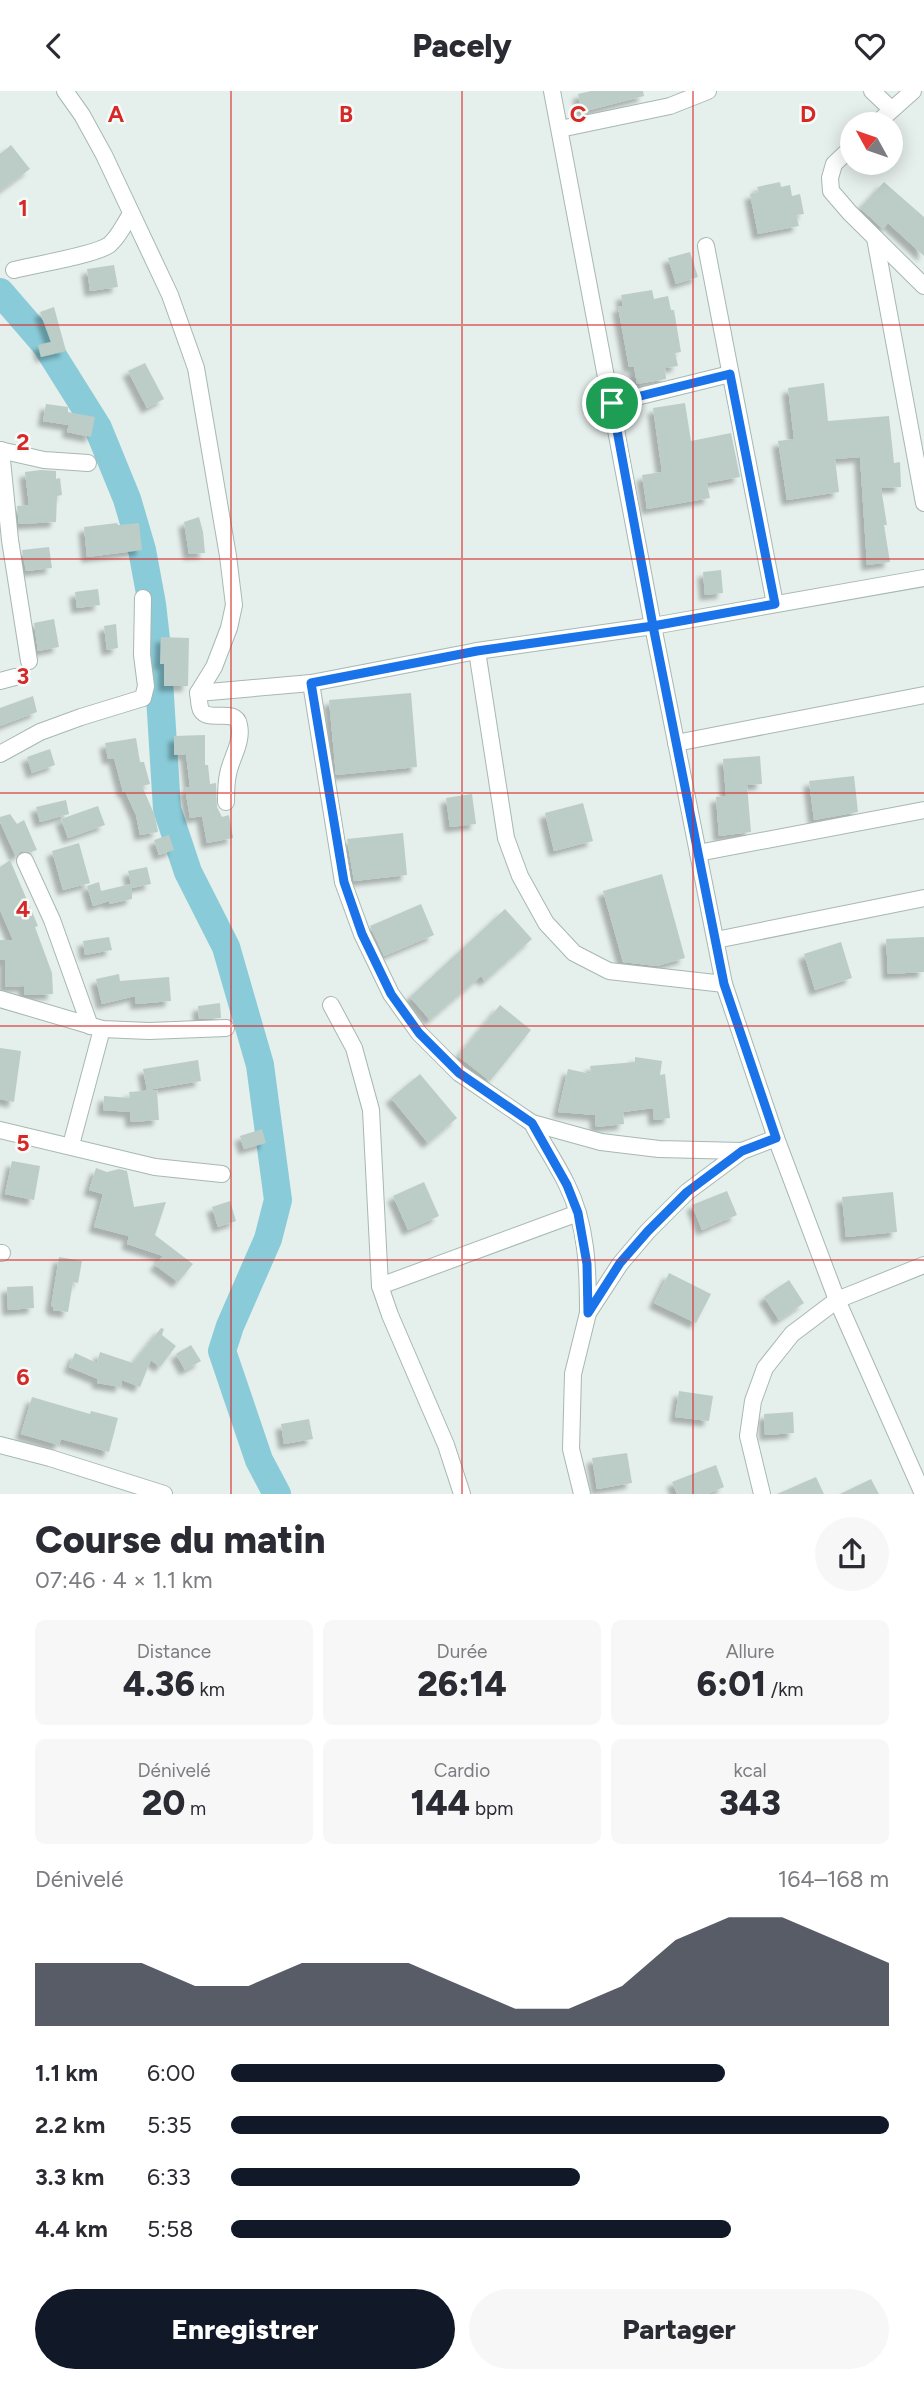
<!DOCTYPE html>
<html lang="fr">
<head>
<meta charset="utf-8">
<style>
  :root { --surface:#fff; --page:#f7f7f7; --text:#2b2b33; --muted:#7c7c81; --accent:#111827 }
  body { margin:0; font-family:Figtree,sans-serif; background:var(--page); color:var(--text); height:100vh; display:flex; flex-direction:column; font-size:26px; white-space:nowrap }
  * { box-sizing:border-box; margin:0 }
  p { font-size:23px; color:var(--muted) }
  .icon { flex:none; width:38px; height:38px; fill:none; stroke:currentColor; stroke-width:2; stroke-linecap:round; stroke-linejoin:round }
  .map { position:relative; height:1403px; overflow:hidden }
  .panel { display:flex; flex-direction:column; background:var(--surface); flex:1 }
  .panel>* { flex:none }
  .needle { width:46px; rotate:310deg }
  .buttons { position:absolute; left:840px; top:21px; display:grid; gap:14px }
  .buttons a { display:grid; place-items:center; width:63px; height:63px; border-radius:50%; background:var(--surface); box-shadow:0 4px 18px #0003; font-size:35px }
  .pin { position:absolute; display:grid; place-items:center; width:60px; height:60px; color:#fff; margin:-30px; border:4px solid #fff; border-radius:50%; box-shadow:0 2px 7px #0007 }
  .round { display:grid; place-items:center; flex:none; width:74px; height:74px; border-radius:37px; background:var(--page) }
  .summary { display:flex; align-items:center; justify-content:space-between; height:119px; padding:0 35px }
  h1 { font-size:38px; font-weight:800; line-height:52px }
  .stats { display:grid; grid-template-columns:repeat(3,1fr); gap:10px; height:119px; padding:7px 35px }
  .stats div { display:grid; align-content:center; border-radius:10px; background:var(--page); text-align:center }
  .stats b { font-size:35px; font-weight:800 }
  .stats small { font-size:19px; font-weight:400 }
  .stats p { font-size:19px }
  .chart { height:196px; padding:14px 35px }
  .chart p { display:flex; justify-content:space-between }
  .chart svg { width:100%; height:126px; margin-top:7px; fill:var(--accent); opacity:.7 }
  .cta { display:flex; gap:14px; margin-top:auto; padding:14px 35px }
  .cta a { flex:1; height:80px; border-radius:42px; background:var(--accent); color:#fff; font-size:28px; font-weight:800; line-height:80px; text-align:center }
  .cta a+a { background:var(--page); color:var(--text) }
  ul { padding:0 35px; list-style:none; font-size:23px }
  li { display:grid; grid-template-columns:112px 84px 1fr; align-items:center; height:52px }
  li i { height:18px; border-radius:9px; background:var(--accent) }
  header { display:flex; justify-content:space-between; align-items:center; height:91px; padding:0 35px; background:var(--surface); font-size:32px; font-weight:800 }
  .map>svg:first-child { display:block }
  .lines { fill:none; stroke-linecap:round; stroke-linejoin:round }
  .river { stroke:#89cbd8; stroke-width:28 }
  .building { fill:#bccdc7; filter:url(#shadow) }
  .minor-casing { stroke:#a7b8b2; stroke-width:18 }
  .minor { stroke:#fff; stroke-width:16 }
  .route-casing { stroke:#fff; stroke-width:14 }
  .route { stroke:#1a73e8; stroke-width:9 }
  .grid { fill:none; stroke:#d62828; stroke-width:2; stroke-opacity:0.55 }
  .grid-label { font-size:23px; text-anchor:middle; font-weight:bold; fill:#d62828; stroke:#f6fbf8; stroke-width:5; stroke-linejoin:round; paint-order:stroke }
</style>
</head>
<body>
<header><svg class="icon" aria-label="back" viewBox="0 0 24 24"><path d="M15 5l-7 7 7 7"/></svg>Pacely<svg class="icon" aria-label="heart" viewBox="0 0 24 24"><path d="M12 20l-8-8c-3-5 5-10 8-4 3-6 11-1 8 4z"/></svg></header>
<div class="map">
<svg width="924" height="1403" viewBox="0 0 924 1403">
  <defs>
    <filter id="shadow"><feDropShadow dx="-5.5" dy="5.5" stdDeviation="2" flood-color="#0004"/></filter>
  </defs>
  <rect width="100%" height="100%" fill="#e5efeb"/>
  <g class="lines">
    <!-- river -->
    <path class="river" d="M0,201l46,53 52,83 29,71 15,51 10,54 5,44 10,161 21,63 38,75 34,118 18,135 -10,39 -38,87 -8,25 37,109 18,34"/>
  </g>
  <!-- building -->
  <g class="building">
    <path d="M591,0h52l1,5 -62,16 -4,-18z"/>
    <path d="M11,54l19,24 -30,22v-37z"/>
    <path d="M780,91l1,5 9,-2 2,11 8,-2 4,20 -8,1 3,11 -41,8 -8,-40 9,-2 -2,-5z"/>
    <path d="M884,91l40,35v39l-36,-33 -5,6 -23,-21z"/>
    <path d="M690,161l8,25 -22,7 -8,-26z"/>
    <path d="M114,174l4,22 -28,4 -3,-22z"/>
    <path d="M652,199l2,9 14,-3 3,14h3l7,42 -6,1 3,13 -13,2 1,11 -29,5 -3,-18 -5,1 -11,-60 5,-1 -2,-11z"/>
    <path d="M54,216l12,44 -25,6 -3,-12 13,-3 -11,-30z"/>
    <path d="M145,272l19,36 -17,9 -19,-37z"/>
    <path d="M824,292l4,38 61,-5 5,47 6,-1 1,25 -20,1 6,37h-3l6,37 -23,3 -7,-108 -25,2 4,33 -52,8 -9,-59 16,-2 -6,-51z"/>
    <path d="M685,312l6,38 40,-8 9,44 -33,6 3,15 -63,11 -5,-34 20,-3 -9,-64z"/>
    <path d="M46,313l22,3v5l27,5 -4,20 -24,-5 2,-7 -26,-4z"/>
    <path d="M41,379l15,1v8l4,-1 2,17 -5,1 -1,26 -37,2 -2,-18 12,-1 -4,-33z"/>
    <path d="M199,426l4,15 2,21 -16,1 -5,-32z"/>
    <path d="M117,432l1,2 21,-2 3,27 -55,7 -3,-30z"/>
    <path d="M49,456l3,21 -26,3 -4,-21z"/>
    <path d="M721,479l2,23 -18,2 -2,-23z"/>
    <path d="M98,498l2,16 -23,3 -2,-16z"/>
    <path d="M54,528l5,28 -21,4 -4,-28z"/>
    <path d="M116,533l2,24 -11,2 -3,-24z"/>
    <path d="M161,546l28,1 -1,48h-24v-22h-4z"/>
    <path d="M411,602l6,74 -81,8 -7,-75z"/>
    <path d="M33,605l4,16 -37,14v-18z"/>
    <path d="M205,644v30h3l2,19 6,-1 1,24 5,10 7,-2 4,23 -26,5 -5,-27 -12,2 -5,-30 5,-1 -4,-33 -12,1v-19z"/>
    <path d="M136,647l4,24h4l6,22 -8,2 13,30 3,16 -18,3 -4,-20 -11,-24 -2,1 -9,-34 -6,1 -3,-16z"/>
    <path d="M50,658l5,16 -23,8 -5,-16z"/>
    <path d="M760,665l2,28 -15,1 4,47 -32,4 -3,-39 10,-1 -3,-37z"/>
    <path d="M854,685l4,36 -44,8 -5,-39z"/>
    <path d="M472,703l4,30 -26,3 -4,-29z"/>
    <path d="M66,709l3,14 -29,8 -4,-15z"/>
    <path d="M583,712l10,38 -39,10 -9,-38z"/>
    <path d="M98,715l7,19 -37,13 -7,-19z"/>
    <path d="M10,723l7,10 7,-4 13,30 -6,2 -10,-1 -5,6 -16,-35v-5z"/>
    <path d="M403,742l4,42 -53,6 -7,-42z"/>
    <path d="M169,744l5,15 -15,5 -5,-15z"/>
    <path d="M79,752l11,40 -27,7 -11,-39z"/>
    <path d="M10,769l28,66 -3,1 17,46 1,21 -29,1v-9l-19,1v-27h-5v-20h13l-13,-30v-43z"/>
    <path d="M147,776l4,17 -19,4v11l-23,5v-3l-16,5 -6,-20 12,-4 2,9 30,-7 -3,-13z"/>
    <path d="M662,783l23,84 -28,8 -34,-4 -20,-71z"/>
    <path d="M421,813l13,31 -50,21 -14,-30z"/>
    <path d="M505,818l27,30 -47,42 -4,-5 -51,44 -20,-23z"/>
    <path d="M109,846l3,13 -27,5 -2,-14z"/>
    <path d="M924,846v35l-36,2 -2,-35z"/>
    <path d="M841,851l11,36 -37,12 -11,-36z"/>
    <path d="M119,883l1,7 49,-4 2,24 -35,3 -1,-8 -33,8 -6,-25z"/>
    <path d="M220,912l1,15 -22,1 -1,-13z"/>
    <path d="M500,914l31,25 -41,51 -32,-25z"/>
    <path d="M0,957l21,3 -7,51 -14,-3z"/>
    <path d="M635,966l27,4 -2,14 5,-1 5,44 -16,2 -1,-12 -30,4 1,12 -28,3 -1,-12 -37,-3 10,-43 23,5 -1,-8 45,-4z"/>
    <path d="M198,969l3,21 -54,9 -4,-21z"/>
    <path d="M420,983l37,44 -29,25 -37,-45z"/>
    <path d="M157,999l2,30 -28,2 -1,-10 -27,-2 1,-14 26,2 -1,-6z"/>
    <path d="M262,1038l4,14 -22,6 -4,-13z"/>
    <path d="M12,1070l28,5 -6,34 -29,-6z"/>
    <path d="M96,1077l11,4 12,-3 8,2 7,36 32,-5 -11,33 38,29 -15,18 -23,-17 8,-9 -36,-12 2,-8 -35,-9 9,-33 -14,-4z"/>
    <path d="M424,1091l15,34 -31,14 -15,-34z"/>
    <path d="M727,1100l10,24 -35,15 -10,-25z"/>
    <path d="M893,1101l4,40 -51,5 -4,-40z"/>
    <path d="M230,1110l6,20 -18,6 -6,-20z"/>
    <path d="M59,1166l23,4 -4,22 -5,-1 -5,30 -15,-2v-3h-2z"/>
    <path d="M669,1182l42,21 -15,29 -42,-20z"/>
    <path d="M789,1189l15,23 -25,17 -15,-23z"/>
    <path d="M33,1195l1,22 -26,2 -1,-23z"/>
    <path d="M161,1237l3,1 -2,6 14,11 -16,21 -9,-7 -11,27 -18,-7 -1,7 -24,-4 1,-4 -29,-12 6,-14 22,10 3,-11 33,11z"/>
    <path d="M191,1254l10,16 -16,9 -9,-16z"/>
    <path d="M679,1300l34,5 -4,25 -34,-4z"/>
    <path d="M32,1306l58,17 1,-3 27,7 -9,34 -48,-13 -2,6 -38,-11z"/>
    <path d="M793,1321l1,21 -29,2 -1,-21z"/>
    <path d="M309,1328l4,20 -29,5 -3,-20z"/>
    <path d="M627,1362l5,30 -35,6 -5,-31z"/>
    <path d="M716,1374l8,22 -17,7h-30l-5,-12z"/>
    <path d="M816,1386l8,17h-47z"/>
    <path d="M871,1388l8,15h-39z"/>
  </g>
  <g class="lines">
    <defs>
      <g id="minor">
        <path d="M65,0l17,24 22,40 66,140 26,73 32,188 6,49 -5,23 -15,39 -16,26c1,5 1,13 3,17 7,13 35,-3 38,15 4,17 -8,33 -11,49 -2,9 -2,19 -2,28"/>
        <path d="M552,0l101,535 71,358 52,154 61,162 86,194"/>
        <path d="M872,0l19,18"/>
        <path d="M876,33l37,-33"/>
        <path d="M560,38l110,-23 38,-15"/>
        <path d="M852,56l-18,17 -4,14 1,13 19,22 74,73"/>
        <path d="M875,147l49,265"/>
        <path d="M706,155l69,358"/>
        <path d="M14,179c19,-5 81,-15 95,-25 10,-8 15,-21 22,-31"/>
        <path d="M612,312l118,-29"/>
        <path d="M0,359l44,10 44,3"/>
        <path d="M1,359l9,90 19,121"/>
        <path d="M477,560l29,187 14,38 26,47 28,30 35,18 115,13"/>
        <path d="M0,590l15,-4"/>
        <path d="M311,592l32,199 19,52 29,60 28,39 40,40 73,50 69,19 58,7 83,2"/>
        <path d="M198,602l113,-10 166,-32 176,-25 271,-48"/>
        <path d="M676,652l248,-48"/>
        <path d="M0,663l40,-22 41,-15 62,-19 3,-12 -4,-31 1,-57"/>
        <path d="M698,762l226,-43"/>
        <path d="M25,770l27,59 38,106"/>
        <path d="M716,849l208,-42"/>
        <path d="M0,908l102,30 47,2 77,-3"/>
        <path d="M331,914l23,43 17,62 9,176 10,29 56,130 16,49"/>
        <path d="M532,1032c11,21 25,41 35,62 20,40 21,84 21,128"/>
        <path d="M0,1039l155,37 67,7"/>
        <path d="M71,1054l31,-116"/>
        <path d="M0,1162h2"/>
        <path d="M380,1195l198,-73"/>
        <path d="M0,1354l50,13 114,36"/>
        <path d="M582,1403l-11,-45 2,-75 15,-61 32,-49 28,-33 39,-39 55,-41 34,-13"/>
        <path d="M762,1403l-14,-58 5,-35 12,-33 27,-34 45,-34 87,-35"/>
      </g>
    </defs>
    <!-- minor casing -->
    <use href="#minor" class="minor-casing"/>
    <!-- minor -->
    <use href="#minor" class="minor"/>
  </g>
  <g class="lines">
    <defs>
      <path id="route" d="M612,312l41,223 -176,25 -166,32 33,199 18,52 29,60 28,39 40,40 73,50 35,62 11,28 9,51 1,49 32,-50 28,-32 39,-39 55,-41 34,-13 -52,-154 -71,-358 122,-22 -45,-230 -118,29"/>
    </defs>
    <!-- route casing -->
    <use href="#route" class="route-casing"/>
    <!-- route -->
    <use href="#route" class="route"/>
  </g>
  <!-- grid -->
  <path class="grid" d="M231,0v1403M462,0v1403M693,0v1403M0,234h924M0,468h924M0,702h924M0,935h924M0,1169h924"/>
  <g class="grid-label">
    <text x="116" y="31">A</text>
    <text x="346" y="31">B</text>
    <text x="578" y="31">C</text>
    <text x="808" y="31">D</text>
    <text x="23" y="125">1</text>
    <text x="23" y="359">2</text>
    <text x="23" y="593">3</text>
    <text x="23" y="826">4</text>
    <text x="23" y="1060">5</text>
    <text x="23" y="1294">6</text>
  </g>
</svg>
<div class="buttons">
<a><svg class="needle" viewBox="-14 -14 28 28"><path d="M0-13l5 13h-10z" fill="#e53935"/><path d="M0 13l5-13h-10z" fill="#7c7c81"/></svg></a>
</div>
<div class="pin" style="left:612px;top:312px;background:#1e9e55"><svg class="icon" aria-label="arrive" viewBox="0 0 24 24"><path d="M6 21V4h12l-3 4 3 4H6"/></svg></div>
</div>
<section class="panel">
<div class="summary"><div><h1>Course du matin</h1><p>07:46 · 4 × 1.1 km</p></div><a class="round"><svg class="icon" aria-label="share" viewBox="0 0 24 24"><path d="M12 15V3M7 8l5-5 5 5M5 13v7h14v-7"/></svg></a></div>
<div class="stats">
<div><p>Distance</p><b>4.36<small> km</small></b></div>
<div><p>Durée</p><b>26:14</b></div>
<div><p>Allure</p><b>6:01<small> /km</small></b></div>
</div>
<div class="stats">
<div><p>Dénivelé</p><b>20<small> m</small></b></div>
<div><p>Cardio</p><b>144<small> bpm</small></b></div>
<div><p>kcal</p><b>343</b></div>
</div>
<div class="chart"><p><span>Dénivelé</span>164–168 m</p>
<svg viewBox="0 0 160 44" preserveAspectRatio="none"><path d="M0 44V22L10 22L20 22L30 30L40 30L50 22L60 22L70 22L80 30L90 38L100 38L110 30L120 14L130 6L140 6L150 14L160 22V44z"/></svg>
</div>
<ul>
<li><b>1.1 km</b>6:00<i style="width:75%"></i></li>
<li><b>2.2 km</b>5:35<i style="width:100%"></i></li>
<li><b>3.3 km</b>6:33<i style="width:53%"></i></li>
<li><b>4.4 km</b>5:58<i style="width:76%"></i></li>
</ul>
<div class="cta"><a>Enregistrer</a><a>Partager</a></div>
</section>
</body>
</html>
